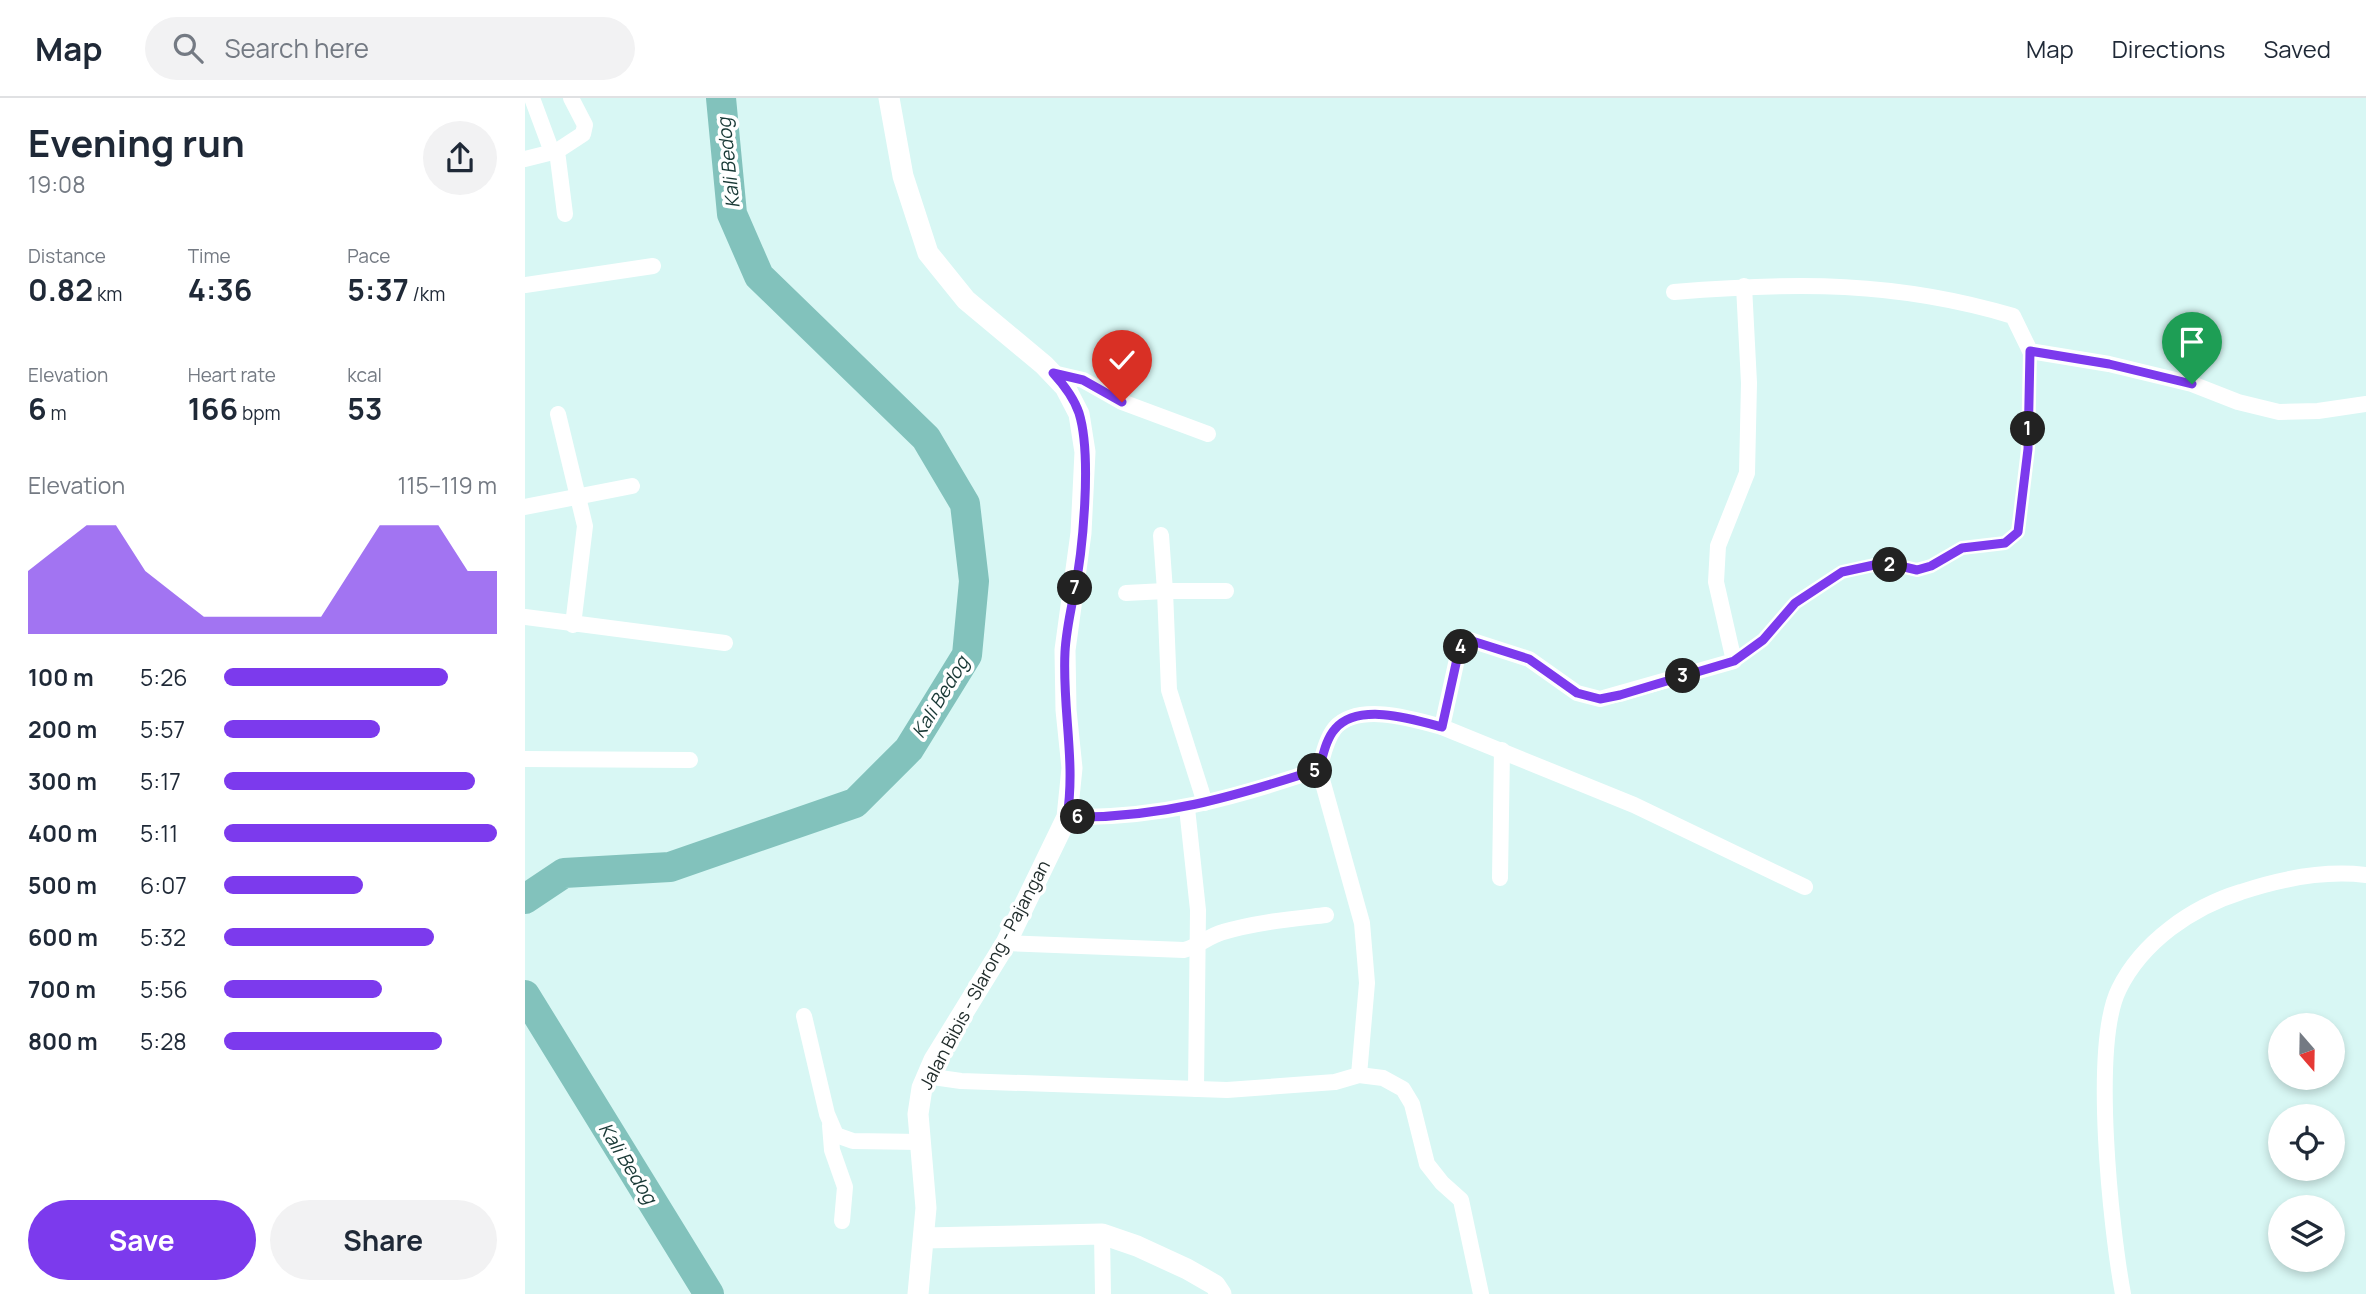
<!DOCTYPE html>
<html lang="en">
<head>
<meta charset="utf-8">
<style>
  :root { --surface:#fff; --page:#f2f2f3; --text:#1f2937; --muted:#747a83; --line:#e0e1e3; --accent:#7c3aed }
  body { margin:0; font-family:Manrope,sans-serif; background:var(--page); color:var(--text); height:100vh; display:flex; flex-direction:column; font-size:26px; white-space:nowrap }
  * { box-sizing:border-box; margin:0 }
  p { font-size:23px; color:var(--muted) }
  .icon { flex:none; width:38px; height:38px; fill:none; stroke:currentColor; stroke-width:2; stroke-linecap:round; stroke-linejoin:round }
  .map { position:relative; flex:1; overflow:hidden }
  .side { display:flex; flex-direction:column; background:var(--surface); width:525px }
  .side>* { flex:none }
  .needle { width:46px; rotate:160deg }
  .controls { position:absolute; left:1743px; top:915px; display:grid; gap:14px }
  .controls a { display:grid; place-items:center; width:77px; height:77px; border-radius:50%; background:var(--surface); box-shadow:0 4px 10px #0003; font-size:35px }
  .pin { position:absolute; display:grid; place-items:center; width:60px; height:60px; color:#fff; margin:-72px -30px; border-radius:50% 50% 50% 0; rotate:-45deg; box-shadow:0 0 7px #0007 }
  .pin .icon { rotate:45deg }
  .km { position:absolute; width:35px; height:35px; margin:-18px; border-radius:50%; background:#222; color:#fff; font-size:19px; line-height:35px; text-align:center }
  .round { display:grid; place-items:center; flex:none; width:74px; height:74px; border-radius:37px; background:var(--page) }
  .headline { display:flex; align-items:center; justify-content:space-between; height:119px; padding:0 28px }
  h1 { font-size:38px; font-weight:700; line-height:52px }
  .stats { display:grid; grid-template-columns:repeat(3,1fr); gap:10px; height:119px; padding:7px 28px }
  .stats div { display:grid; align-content:center }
  .stats b { font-size:30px; font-weight:700 }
  .stats small { font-size:19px; font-weight:400 }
  .stats p { font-size:19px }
  .chart { height:196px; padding:14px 28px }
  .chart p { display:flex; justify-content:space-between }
  .chart svg { width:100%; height:126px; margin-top:7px; fill:var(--accent); opacity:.7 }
  .action { display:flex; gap:14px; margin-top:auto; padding:14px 28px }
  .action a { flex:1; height:80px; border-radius:42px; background:var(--accent); color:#fff; font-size:28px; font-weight:700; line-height:80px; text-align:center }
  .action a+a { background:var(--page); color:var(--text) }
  ul { padding:0 28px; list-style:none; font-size:23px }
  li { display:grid; grid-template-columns:112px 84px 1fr; align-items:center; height:52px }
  li i { height:18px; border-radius:9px; background:var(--accent) }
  header { display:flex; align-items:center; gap:42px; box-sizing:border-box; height:98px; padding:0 35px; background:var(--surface); border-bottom:2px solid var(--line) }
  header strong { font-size:33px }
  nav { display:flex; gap:38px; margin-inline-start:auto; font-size:24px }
  .search { width:490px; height:63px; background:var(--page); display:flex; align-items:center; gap:18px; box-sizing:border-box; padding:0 24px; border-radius:38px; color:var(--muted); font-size:26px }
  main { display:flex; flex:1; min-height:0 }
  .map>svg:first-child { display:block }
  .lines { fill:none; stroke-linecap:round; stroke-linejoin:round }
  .river { stroke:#82c2bc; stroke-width:30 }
  .lane { stroke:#fff; stroke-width:8 }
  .street { stroke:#fff; stroke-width:16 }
  .secondary { stroke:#fff; stroke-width:21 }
  .route-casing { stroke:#fff; stroke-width:14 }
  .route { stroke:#7c3aed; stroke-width:9 }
  .labels { text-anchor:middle; stroke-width:7; stroke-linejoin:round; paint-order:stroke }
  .street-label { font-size:18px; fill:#1e2a29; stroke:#fff }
  .water-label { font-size:19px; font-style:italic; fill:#183835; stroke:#fff }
</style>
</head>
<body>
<header>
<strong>Map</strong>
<div class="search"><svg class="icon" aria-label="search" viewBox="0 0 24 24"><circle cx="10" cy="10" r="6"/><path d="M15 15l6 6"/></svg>Search here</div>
<nav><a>Map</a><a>Directions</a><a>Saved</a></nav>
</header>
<main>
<section class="side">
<div class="headline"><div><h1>Evening run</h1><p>19:08</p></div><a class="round"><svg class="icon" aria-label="share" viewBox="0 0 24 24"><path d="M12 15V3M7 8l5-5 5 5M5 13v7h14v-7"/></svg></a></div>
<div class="stats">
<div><p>Distance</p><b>0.82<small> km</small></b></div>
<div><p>Time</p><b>4:36</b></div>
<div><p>Pace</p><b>5:37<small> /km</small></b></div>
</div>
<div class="stats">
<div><p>Elevation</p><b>6<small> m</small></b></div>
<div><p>Heart rate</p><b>166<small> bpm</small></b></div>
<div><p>kcal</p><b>53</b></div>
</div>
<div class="chart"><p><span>Elevation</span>115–119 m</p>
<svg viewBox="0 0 160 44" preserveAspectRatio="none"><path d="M0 44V22L10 14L20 6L30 6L40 22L50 30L60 38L70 38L80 38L90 38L100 38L110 22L120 6L130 6L140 6L150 22L160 22V44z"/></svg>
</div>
<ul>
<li><b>100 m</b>5:26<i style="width:82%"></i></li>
<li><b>200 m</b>5:57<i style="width:57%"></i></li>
<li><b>300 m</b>5:17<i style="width:92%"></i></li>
<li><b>400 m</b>5:11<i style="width:100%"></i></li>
<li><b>500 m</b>6:07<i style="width:51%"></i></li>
<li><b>600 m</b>5:32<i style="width:77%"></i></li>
<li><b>700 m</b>5:56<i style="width:58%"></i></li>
<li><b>800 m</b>5:28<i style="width:80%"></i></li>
</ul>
<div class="action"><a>Save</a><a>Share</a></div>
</section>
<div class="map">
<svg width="1841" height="1196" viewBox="0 0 1841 1196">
  <rect width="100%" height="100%" fill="#d8f7f4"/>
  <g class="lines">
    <!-- river -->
    <g class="river">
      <path d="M0,801l39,-26 106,-6 185,-64 54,-54 58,-94 7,-74 -9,-77 -39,-66 -167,-162 -27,-62 -11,-116"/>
      <path d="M0,897l184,299"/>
    </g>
    <!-- lane -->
    <path class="lane" d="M1209,563l29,-21 32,-37 47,-31 32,-7h22l21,5 14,-4 31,-18 43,-5 13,-11 10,-83 2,-98"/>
    <!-- street -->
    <g class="street">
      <path d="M7,0l20,54"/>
      <path d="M0,61l32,-8"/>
      <path d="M40,116l-8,-63 26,-17 2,-9 -14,-27"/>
      <path d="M0,187l128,-19"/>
      <path d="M1219,188l5,97 -2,90 -29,73 -2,36 18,79 -134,38 -23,-6 -48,-34 -59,-19 -11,10 -17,77 192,78 171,82"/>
      <path d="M1149,194c121,-10 222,-11 339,24l17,35 79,13 83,20 46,18 41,10 39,-1 48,-7"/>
      <path d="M528,275l30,7 39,22 86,32"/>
      <path d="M33,316l27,112 -12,99"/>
      <path d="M0,409l107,-21"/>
      <path d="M601,495l39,-2 -4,-56"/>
      <path d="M0,519l200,26"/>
      <path d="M0,661l165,1"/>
      <path d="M794,671l43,154 5,60 -8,92"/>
      <path d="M680,705l-36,-113 -4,-99h61"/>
      <path d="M662,710l11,102 -2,179"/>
      <path d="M542,719c90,2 167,-19 252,-48 4,-13 7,-30 16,-41 23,-26 78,-9 107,-1"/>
      <path d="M975,780l2,-128"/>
      <path d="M481,845l178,7c14,-3 24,-14 39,-18 34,-10 69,-13 103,-17"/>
      <path d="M279,918l23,98 9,21 17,6 68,1"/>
      <path d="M401,978l35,5 266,9 108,-8 24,-7 24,3 20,11 9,15 15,60 15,19 19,17 20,94"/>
      <path d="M305,1027l2,25 13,37 -3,34"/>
      <path d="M577,1136l1,60"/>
      <path d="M1598,1196c-12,-65 -32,-249 -4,-305 23,-47 73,-82 122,-97 39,-13 83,-22 125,-17"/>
    </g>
    <!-- secondary -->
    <g class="secondary">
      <path d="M364,0l14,78 25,77 38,47 78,65 21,22 14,27 6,38 -4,81 -16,117 1,60 6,58 -5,49 -61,126 -72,117 -12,28 -4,26 8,94 -8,86"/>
      <path d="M399,1140l178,-4 35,12 50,23 28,16 6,9"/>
    </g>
  </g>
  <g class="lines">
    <defs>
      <path id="route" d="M597,304l-39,-22 -30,-7c11,12 21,25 26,40 13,42 4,138 -5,181 -4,20 -8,38 -9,58 -3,56 11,110 2,165 91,2 166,-20 252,-48 4,-13 7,-30 16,-40 23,-27 78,-10 107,-2l17,-77 10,-10 60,19 48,34 23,6 20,-4 114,-34 29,-21 32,-37 47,-31 32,-7h22l21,5 14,-4 31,-18 43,-5 13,-11 10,-83 2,-98 79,13 83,20"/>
    </defs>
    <!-- route casing -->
    <use href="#route" class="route-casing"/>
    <!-- route -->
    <use href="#route" class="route"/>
  </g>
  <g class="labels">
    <!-- street labels -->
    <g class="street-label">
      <text transform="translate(460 877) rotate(-62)" y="6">Jalan Bibis - Slarong - Pajangan</text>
    </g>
    <!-- water labels -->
    <g class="water-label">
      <text transform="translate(203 65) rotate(-96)" y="7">Kali Bedog</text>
      <text transform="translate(415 599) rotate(-59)" y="7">Kali Bedog</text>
      <text transform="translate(103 1065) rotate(58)" y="7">Kali Bedog</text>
    </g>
  </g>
</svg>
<div class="controls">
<a><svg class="needle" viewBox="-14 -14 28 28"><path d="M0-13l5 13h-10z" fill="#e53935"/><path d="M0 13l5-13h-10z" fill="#747a83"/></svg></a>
<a><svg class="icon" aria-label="locate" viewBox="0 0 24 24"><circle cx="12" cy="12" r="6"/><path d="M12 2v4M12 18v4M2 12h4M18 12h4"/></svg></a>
<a><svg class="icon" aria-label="layers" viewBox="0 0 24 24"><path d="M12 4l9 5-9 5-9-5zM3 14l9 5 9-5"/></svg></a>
</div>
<div class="pin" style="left:1667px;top:286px;background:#1e9e55"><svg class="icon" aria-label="arrive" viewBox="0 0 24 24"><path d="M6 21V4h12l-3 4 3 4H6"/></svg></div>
<div class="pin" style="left:597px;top:304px;background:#d93025"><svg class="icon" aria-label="check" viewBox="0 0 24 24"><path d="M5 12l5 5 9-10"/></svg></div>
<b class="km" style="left:1503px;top:331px">1</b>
<b class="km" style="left:1365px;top:467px">2</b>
<b class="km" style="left:1158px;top:578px">3</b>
<b class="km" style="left:936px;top:549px">4</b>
<b class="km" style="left:790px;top:673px">5</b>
<b class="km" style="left:553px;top:719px">6</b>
<b class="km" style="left:550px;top:490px">7</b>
</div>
</main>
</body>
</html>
